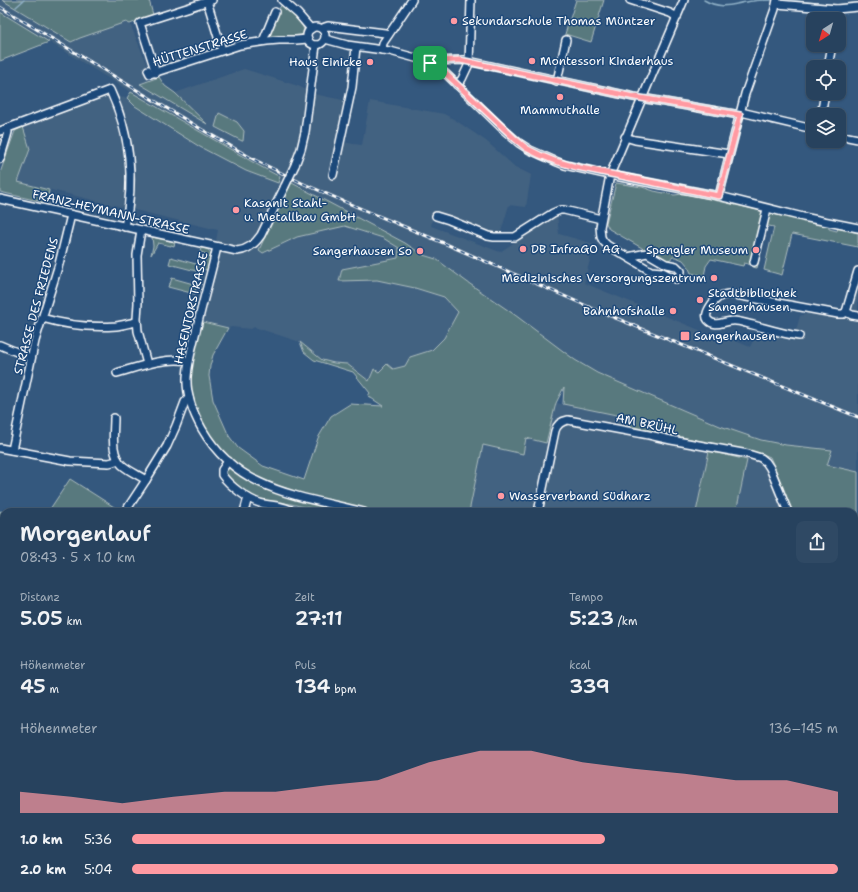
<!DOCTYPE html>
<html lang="de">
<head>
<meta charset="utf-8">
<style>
  :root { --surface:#27425e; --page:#2f4964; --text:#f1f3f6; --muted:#a4b0bc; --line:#435b73; --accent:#ff9aa2 }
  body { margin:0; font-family:"Shantell Sans",sans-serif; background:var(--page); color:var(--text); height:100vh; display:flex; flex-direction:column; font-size:15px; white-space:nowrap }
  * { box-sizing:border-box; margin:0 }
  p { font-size:13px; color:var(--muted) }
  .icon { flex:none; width:22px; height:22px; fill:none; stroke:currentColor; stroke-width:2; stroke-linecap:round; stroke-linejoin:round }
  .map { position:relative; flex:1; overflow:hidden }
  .panel { position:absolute; left:0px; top:508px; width:858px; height:384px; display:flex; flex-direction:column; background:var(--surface); border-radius:12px 12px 0 0; box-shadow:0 1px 3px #0004,0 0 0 1px var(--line) }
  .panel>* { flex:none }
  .needle { width:26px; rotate:217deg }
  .controls { position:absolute; left:806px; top:12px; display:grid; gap:8px }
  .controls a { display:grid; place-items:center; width:40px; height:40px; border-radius:8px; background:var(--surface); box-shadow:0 1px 3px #0004,0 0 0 1px var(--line); font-size:20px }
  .pin { position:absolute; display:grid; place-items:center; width:34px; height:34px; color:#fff; margin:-17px; border-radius:8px; box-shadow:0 2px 6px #0006 }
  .round { display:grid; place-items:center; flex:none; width:42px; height:42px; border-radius:8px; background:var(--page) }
  .summary { display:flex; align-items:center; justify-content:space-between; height:68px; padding:0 20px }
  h1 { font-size:22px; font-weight:600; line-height:30px }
  .stats { display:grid; grid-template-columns:repeat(3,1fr); gap:6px; height:68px; padding:4px 20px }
  .stats div { display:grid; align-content:center }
  .stats b { font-size:20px; font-weight:600 }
  .stats small { font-size:11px; font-weight:400 }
  .stats p { font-size:11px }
  .chart { height:112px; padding:8px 20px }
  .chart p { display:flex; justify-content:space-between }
  .chart svg { width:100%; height:72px; margin-top:4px; fill:var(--accent); opacity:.7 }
  ul { padding:0 20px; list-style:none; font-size:13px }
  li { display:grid; grid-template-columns:64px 48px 1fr; align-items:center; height:30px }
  li i { height:10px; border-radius:5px; background:var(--accent) }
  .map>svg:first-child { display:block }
  .built { fill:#436281 }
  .green { fill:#59797e; stroke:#acbcbe }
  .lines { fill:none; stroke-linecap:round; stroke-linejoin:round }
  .stream { stroke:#8eafc5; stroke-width:1.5 }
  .minor-casing { stroke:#fff; stroke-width:10 }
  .minor { stroke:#1f4a7a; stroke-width:7 }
  .rail-casing { stroke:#fff; stroke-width:3 }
  .rail { stroke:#1f4a7a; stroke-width:1.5; stroke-dasharray:4.5; stroke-linecap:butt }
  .minor-bridge-casing { stroke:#fff; stroke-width:10; stroke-linecap:butt }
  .minor-bridge { stroke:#1f4a7a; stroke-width:7 }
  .route-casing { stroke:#fff; stroke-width:8 }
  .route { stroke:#ff9aa2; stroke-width:5 }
  .poi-dot { fill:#ff9aa2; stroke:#1f4a7a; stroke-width:1.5 }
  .labels { text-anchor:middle; stroke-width:3; stroke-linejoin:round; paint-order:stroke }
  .poi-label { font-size:12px; fill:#fff; stroke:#1f4a7a; text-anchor:start }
  .street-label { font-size:12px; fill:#fff; stroke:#1f4a7a }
</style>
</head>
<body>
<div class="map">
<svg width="858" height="892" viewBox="0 0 858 892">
  <rect width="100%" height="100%" fill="#34587e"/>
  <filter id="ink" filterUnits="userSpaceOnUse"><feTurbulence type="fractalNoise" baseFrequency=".025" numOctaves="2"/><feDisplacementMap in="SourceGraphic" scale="8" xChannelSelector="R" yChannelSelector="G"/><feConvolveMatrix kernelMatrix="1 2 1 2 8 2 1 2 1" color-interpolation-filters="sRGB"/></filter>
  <g filter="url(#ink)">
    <!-- built -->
    <g class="built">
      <path d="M0,0h2l69,42 9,-4 46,-16 4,2 23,54 -13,6 65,38 -30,-29 69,-24 54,17 16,8 38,8 -8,40 9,2 9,1 8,-44 74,13 11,6 31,21 29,26 16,8 -5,32 -17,-2 -9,30 -16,-4 -51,-16 -2,11 69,26 57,-38 2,20 35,10 -10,39 135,55 2,-3 29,12 7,-14 36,8 7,-25 9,-3 41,6 8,-31v184l-31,-7 5,-15 -46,-5 -25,-5 -41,-14 -123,-53 -22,-13 -60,-45 -48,-33 -31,-23 -13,-4 -18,-12 -46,-24 -72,-32 -28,63 4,3 34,-16 48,-11 38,12 16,10 -1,10 -56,11 -3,11h38l38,8 29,9 15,15 -15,26 -12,12 -22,7 -5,9 -26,6 -10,10 -22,-18 -13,-1 -12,-3 -22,-18 -46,-15 -3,2 -20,-2 -3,1 -25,-6 19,-79 -6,-2 2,-11 -200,-48 12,-33 -7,-22 85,-31 19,2 8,8 65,41 46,24 32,12 2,-6 -24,-13 -125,-72 -131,-80z"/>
      <path d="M556,403l75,15 -1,8 133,28 7,3 13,30 9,25h-323l14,-67 39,9 4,-17 20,6z"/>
      <path d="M854,613l4,1v96l-4,-1z"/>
    </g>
    <!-- green -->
    <g class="green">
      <path d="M2,0h147l4,15 -23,9 -4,-2 -46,16 -9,4z"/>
      <path d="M576,0h28l-13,42 -26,-8z"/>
      <path d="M282,4c6,6 20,18 22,26 1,3 -1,3 -3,5l-31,3 -3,-3 10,-23z"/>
      <path d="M0,12l49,30 -49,19z"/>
      <path d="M159,77l6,9 10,7 32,31 -67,-40z"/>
      <path d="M131,92l125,72 24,13 -2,6 -32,-12 -46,-24 -65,-41 -8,-8z"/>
      <path d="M219,113l18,9 7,9 -1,10h-1l-27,-14z"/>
      <path d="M23,127l7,22 -12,33 31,8 -2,13 -47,-11v-19l15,-42z"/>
      <path d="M290,182l115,61 18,12 13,4 31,23 48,33 60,45 22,13 123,53 41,14 25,5 46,5 -5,15 31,7v142l-4,-1v-101h-62l-9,-25 -13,-30 -7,-3 -134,-28 2,-8 -68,-14 1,-17 -8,16 -10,40 -20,-5 -3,16 -40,-9 -14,67h-147v-1l-31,-7 -33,-5 -11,-5 -22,-19 2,-7 6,-8 -5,-3c-25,-30 -41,-49 -37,-90 2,-14 8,-31 12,-45l25,6 -15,27 -3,11 -1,10 4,24 16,36 9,12 25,18 41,14 14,-42 13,-22 19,-12 33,2 -15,-10 2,-3 -17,-21 -39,-12 -10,-8 -4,-10 22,18 12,3 13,1 22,17 5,-12 5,3 8,-8 6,5 12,-3 5,-9 22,-7 12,-12 14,-26 -14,-15 -29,-9 -38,-8 -38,1 3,-12 56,-11 1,-10 -16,-10 -38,-12 -48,11 -34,16 -4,-3z"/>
      <path d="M616,183l26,4 12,4 20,4 9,-1 26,5 120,27v3l8,2 1,-3 20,5v14l-66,-13 -10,41 -18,-5 10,-43 -10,-2 -2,12 2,1 -7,30 -5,-1v-2l-8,-2 -1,3 -32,-7 -5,7 -2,10 -13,-3 -3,-7 -5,-6 -7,-3h-3l-4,3 -8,-1 -52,-30 -3,-6z"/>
      <path d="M152,237l23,5 -1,4 -3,-1v1l-13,-3 -7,12 2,-9z"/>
      <path d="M201,248c5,1 9,1 10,7l-4,15 -6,-1 -1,3 -31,-8 2,-7 32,9 3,-12 -6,-2z"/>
      <path d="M172,278l25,7 -2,9 -27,-7 1,-3h1z"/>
      <path d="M709,451l38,9 -11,52h-40z"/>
      <path d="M70,479l52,33h-74z"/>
      <path d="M0,511l4,1v35l-4,-1z"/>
      <path d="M0,784l4,44v60h28l9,3 1,-3h707l1,2 4,2h-754z"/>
    </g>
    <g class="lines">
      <!-- stream -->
      <g class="stream">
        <path d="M704,0c19,11 30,3 49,1 7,-1 14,-1 22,-1"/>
        <path d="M778,0h9l50,5 21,-2"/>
        <path d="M16,7l8,-7"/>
      </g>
      <defs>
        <g id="minor">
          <path d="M282,0l16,14 13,15"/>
          <path d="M630,0l40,13 7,4"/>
          <path d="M207,1l15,49"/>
          <path d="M777,4l60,5 21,-2"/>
          <path d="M836,19l1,-10"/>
          <circle cx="316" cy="36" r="9"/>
          <path d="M322,29l3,-2 3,-1 57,7 3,2"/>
          <path d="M325,39l22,6 43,6 33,9 11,5 11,8 58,56 16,14 11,7 25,11 10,4 45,10 109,21 84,21 55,11"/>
          <path d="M263,41l12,-29"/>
          <path d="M382,50l1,-7 29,-43"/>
          <path d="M430,63l5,-2 28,-1 171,37 19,3 87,15"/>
          <path d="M828,67l4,-22"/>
          <path d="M148,70l2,4 90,-29 27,-4 12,-1h17l12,-1"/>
          <path d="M156,73l-16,-50 72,-23"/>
          <path d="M557,81l9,-41"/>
          <path d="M457,85l5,-6 7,-15 2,-64"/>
          <path d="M741,112l72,17"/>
          <path d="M821,115l4,-22"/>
          <path d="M0,131l110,-41c20,43 25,90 15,137"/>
          <path d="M625,137l10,3 94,14"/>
          <path d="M848,137l10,2"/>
          <path d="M0,159l7,-23 1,-4 -1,-4"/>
          <path d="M295,165l6,-16 4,-17 11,-87"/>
          <path d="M333,175l19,-88 4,-40"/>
          <path d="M719,196l26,-102 30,-85 2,-9"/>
          <path d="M0,199l237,52c11,-1 18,-7 24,-16l24,-49"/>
          <path d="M436,216l13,4 39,16 6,1h21l38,-24 7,-3h4l37,9"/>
          <path d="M141,230l-4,25 1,48 -1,16 1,12 9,33"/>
          <path d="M217,247c-6,27 -14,53 -20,80 -4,17 -9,33 -10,50 -1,19 6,36 15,52 36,63 99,67 162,83"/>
          <path d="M628,257l19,-4 19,11 10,2 5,5 -1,6 -2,2h-2l-14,-7 -11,-1 -44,-26 -4,-4 -2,-4 -1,-10 10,-52 37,-88 37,-87"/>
          <path d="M754,262l13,-53"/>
          <path d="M846,312l12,-41"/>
          <path d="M42,318c24,7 48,10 74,8 7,-1 14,-3 21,-4"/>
          <path d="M799,336c-16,-2 -31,-7 -46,-11 -6,-1 -15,-5 -21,-4 -8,0 -17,7 -24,-1 -5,-6 5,-19 11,-23 3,-2 7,-3 11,-3l108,20h5l3,-2 6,3 6,1"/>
          <path d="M0,345l31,13"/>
          <path d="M117,373c24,-7 47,-16 72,-12"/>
          <path d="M114,418c0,15 -4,35 8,47 7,6 16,10 24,15"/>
          <path d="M0,448l70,13 39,2 4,-1 5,-2"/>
          <path d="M12,450l23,-109 24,-77 12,-49"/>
          <path d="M228,461l-6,9v5c7,10 26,25 38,28 10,3 25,2 34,9"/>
          <path d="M125,512l21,-32 21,-34 9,-20 9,-24 4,-4"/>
          <path d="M244,512l3,-11 1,-3"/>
          <path d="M538,512l17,-81c2,-7 7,-10 13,-11l81,15 22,5 77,14 13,4 5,4 4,6 18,44"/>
          <path d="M854,618l4,1"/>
        </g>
      </defs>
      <!-- minor casing -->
      <use href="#minor" class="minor-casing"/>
      <!-- minor -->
      <use href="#minor" class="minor"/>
      <defs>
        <path id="rail" d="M0,7l201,122 54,31 47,23 48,21 96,40 150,66 262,107"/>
      </defs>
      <!-- rail casing -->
      <use href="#rail" class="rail-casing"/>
      <!-- rail -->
      <use href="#rail" class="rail"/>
      <defs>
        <path id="minor-bridge" d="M285,186l10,-21"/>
      </defs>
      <!-- minor-bridge casing -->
      <use href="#minor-bridge" class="minor-bridge-casing"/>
      <!-- minor-bridge -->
      <use href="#minor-bridge" class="minor-bridge"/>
    </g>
  </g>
  <g class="lines" filter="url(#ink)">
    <defs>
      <path id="route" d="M460,60l174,37 19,3 87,15 -21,81 -143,-29 -21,-6 -15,-6 -14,-7 -11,-9 -70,-66 -15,-10 5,-2z"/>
    </defs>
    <!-- route casing -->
    <use href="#route" class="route-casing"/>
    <!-- route -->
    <use href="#route" class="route"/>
  </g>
  <!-- markers -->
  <g class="poi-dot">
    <circle cx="454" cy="21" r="4"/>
    <circle cx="532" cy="61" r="4"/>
    <circle cx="370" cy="62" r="4"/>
    <circle cx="560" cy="97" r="4"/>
    <circle cx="236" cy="210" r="4"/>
    <circle cx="523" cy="249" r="4"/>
    <circle cx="756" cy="250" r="4"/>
    <circle cx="420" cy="251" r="4"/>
    <circle cx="714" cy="278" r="4"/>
    <circle cx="700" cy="300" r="4"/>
    <circle cx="673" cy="311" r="4"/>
    <rect x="680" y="331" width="10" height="10" rx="2"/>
    <circle cx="501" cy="496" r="4"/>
  </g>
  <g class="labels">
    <!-- poi labels -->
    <g class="poi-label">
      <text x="462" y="25">Sekundarschule Thomas Müntzer</text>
      <text x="540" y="65">Montessori Kinderhaus</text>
      <text x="362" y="66" text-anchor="end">Haus Einicke</text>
      <text x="560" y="114" text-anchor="middle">Mammuthalle</text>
      <text x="244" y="207">Kasanit Stahl-<tspan x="244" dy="14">u. Metallbau GmbH</tspan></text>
      <text x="531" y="253">DB InfraGO AG</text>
      <text x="748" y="254" text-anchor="end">Spengler Museum</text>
      <text x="412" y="255" text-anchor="end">Sangerhausen So</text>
      <text x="706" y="282" text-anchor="end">Medizinisches Versorgungszentrum</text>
      <text x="708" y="297">Stadtbibliothek<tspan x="708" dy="14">Sangerhausen</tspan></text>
      <text x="665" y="315" text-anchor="end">Bahnhofshalle</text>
      <text x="694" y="340">Sangerhausen</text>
      <text x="509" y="500">Wasserverband Südharz</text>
    </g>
    <!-- street labels -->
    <g class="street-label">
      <text transform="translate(200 48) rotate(-17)" y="4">HÜTTENSTRASSE</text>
      <text transform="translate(111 212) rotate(13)" y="4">FRANZ-HEYMANN-STRASSE</text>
      <text transform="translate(36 306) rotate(-75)" y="4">STRASSE DES FRIEDENS</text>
      <text transform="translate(191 308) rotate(-77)" y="4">HASENTORSTRASSE</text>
      <text transform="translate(647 424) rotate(12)" y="4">AM BRÜHL</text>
    </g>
  </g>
</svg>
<div class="controls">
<a><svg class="needle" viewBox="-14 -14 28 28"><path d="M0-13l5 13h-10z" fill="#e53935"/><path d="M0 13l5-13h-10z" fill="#a4b0bc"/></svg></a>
<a><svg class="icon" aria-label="locate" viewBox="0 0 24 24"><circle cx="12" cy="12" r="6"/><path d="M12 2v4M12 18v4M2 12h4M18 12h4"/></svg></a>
<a><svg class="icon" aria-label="layers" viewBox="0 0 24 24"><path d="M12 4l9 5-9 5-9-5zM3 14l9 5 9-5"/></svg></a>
</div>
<div class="pin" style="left:430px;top:63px;background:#1e9e55"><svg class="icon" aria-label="arrive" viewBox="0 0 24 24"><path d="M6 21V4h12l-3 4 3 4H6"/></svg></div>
<section class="panel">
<div class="summary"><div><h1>Morgenlauf</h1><p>08:43 · 5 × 1.0 km</p></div><a class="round"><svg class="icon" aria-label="share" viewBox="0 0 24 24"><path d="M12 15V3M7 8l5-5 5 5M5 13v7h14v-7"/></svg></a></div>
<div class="stats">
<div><p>Distanz</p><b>5.05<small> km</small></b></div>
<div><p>Zeit</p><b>27:11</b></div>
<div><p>Tempo</p><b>5:23<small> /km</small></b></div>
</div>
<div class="stats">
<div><p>Höhenmeter</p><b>45<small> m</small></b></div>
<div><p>Puls</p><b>134<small> bpm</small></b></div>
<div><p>kcal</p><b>339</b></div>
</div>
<div class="chart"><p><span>Höhenmeter</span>136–145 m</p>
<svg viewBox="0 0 160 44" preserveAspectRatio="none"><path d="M0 44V31L10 34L20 38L30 34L40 31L50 31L60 27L70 24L80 13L90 6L100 6L110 13L120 17L130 20L140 24L150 24L160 31V44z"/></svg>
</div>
<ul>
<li><b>1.0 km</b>5:36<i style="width:67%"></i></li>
<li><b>2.0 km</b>5:04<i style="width:100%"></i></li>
</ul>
</section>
</div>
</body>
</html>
